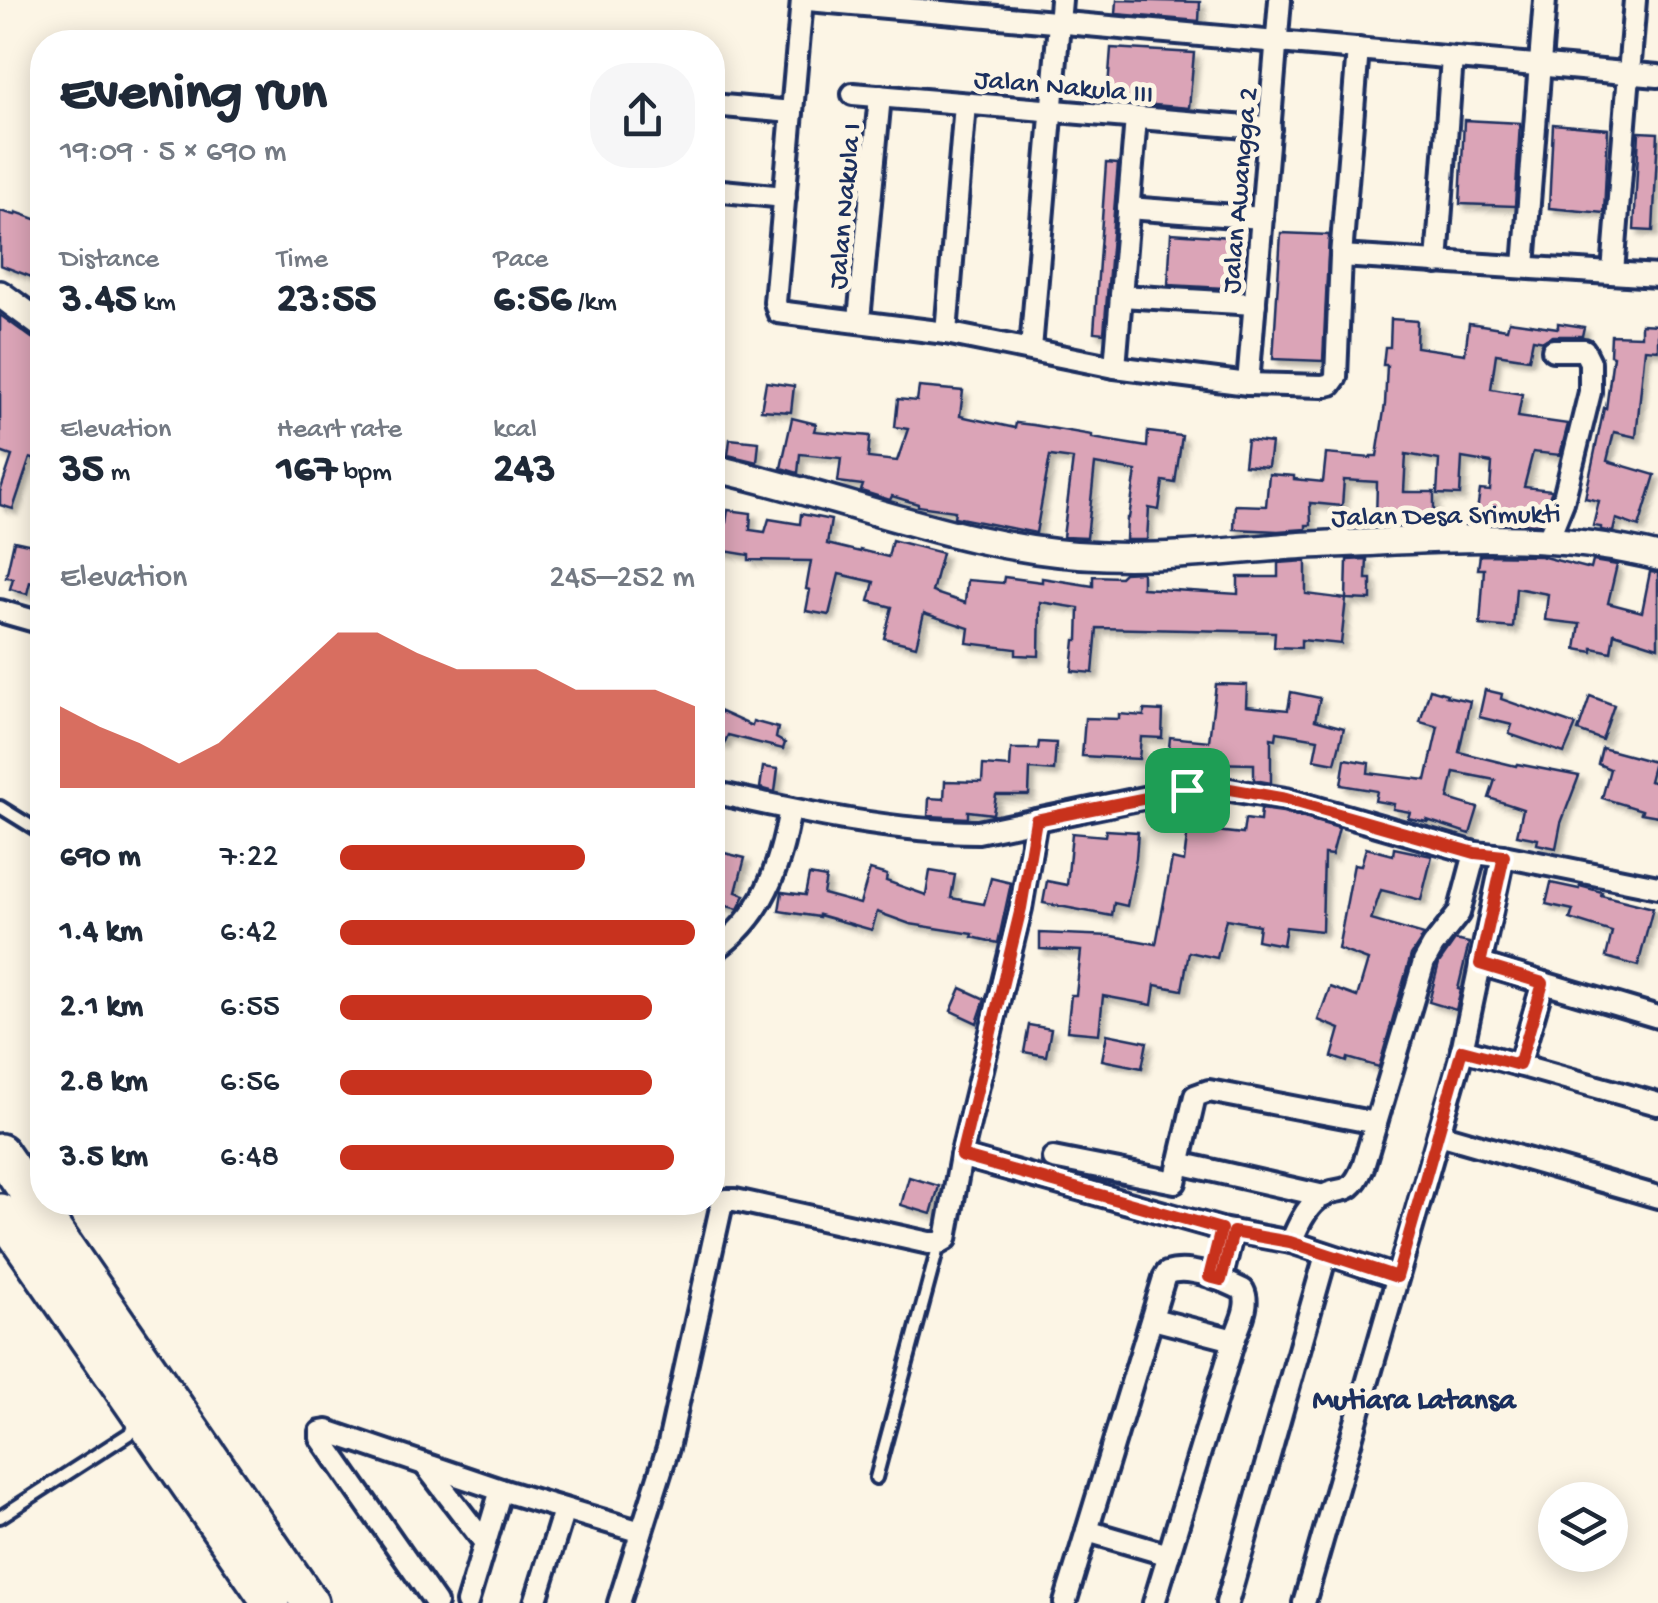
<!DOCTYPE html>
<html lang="en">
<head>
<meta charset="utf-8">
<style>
  :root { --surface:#fff; --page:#f6f6f7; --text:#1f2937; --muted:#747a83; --accent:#c8321e }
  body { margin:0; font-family:"Gochi Hand",sans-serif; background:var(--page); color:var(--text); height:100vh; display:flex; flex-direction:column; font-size:38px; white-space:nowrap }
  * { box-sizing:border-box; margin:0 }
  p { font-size:32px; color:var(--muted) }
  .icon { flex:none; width:55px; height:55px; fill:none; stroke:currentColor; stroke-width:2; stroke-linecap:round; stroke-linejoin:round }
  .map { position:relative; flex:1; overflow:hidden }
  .details { position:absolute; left:30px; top:30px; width:695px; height:1185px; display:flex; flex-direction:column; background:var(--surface); border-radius:40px; box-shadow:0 5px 25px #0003 }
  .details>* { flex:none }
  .tools { position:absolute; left:1538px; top:1482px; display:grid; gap:20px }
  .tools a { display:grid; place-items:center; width:90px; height:90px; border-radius:50%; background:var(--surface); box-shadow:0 5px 25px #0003; font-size:50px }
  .pin { position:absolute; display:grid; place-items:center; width:85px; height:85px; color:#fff; margin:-42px; border-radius:20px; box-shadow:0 5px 15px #0006 }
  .round { display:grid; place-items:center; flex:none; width:105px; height:105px; border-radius:40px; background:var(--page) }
  .headline { display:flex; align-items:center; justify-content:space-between; height:170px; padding:0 30px }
  h1 { font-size:55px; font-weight:800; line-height:75px }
  .stats { display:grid; grid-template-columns:repeat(3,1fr); gap:15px; height:170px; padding:10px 30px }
  .stats div { display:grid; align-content:center }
  .stats b { font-size:42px; font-weight:800 }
  .stats small { font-size:28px; font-weight:400 }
  .stats p { font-size:28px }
  .chart { height:280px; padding:20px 30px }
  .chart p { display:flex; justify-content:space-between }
  .chart svg { width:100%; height:180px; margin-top:10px; fill:var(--accent); opacity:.7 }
  ul { padding:0 30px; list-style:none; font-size:32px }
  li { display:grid; grid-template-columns:160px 120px 1fr; align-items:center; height:75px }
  li i { height:25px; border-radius:12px; background:var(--accent) }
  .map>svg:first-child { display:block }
  .building { fill:#dba4b7; stroke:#1b2f5e; stroke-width:2.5; filter:url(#shadow) }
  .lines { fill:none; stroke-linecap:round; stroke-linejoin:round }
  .service-casing { stroke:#1b2f5e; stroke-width:18 }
  .minor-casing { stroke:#1b2f5e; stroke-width:28 }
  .tertiary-casing { stroke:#1b2f5e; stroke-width:32 }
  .motorway-casing { stroke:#1b2f5e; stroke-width:42 }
  .service { stroke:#fcf5e5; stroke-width:10 }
  .minor { stroke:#fcf5e5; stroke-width:20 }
  .tertiary { stroke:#fcf5e5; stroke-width:25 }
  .motorway { stroke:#fcf5e5; stroke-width:35 }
  .route-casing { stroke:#fff; stroke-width:20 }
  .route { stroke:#c8321e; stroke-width:12 }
  .labels { text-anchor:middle; stroke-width:10; stroke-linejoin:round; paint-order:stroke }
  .street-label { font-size:28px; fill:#1b2f5e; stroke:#fcf5e5 }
  .neighbourhood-label { font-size:30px; font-weight:bold; fill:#1b2f5e; stroke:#fcf5e5 }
</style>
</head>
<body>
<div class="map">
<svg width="1658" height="1603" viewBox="0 0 1658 1603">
  <defs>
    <filter id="shadow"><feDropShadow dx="5" dy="5" stdDeviation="2.5" flood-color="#0004"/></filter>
  </defs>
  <rect width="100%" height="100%" fill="#fcf5e5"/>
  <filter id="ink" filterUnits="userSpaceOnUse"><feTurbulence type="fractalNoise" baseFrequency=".01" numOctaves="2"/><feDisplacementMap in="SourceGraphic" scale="20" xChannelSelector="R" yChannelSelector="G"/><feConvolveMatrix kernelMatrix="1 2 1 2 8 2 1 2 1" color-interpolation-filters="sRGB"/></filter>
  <g filter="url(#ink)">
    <!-- building -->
    <g class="building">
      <path d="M1117,0l83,2 -1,19 -83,-7z"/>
      <path d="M1111,48l83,5 -5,55 -82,-7z"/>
      <path d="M1464,120l56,3 -5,83 -55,-2z"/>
      <path d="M1553,124l55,5 -4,84 -55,-5z"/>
      <path d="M1639,132l19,1 -5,98 -19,-1z"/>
      <path d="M1106,163l12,1 -14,169 -10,-1z"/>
      <path d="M0,211l15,4 1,-3 25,9 -4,11 5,2v47l-42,-16z"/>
      <path d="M1171,233l58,4 -5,51 -56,-3z"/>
      <path d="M1281,233l48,2 -6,126 -50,-2z"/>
      <path d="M0,315l32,23 10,3v121l-12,-4 -17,51 -13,-4v-13l12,-36 -12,-4z"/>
      <path d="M1391,319l26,2 -1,26 49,7 4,-31 38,6 2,-8 49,7v-5l26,4 -2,9h-29l-9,5 -11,-2 -4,20 -33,-5 -5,35 31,5 -4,23 50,7 -8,31 -27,-3 -9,35 28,3 -13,34 -43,-2 -20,-4 4,-28 10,1 2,-28 -30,-5 -2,37 -23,-1 2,-34 -33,-6 -2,38h30v29h-58l1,-39 -33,-2 -2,26 -32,-3 1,22h-5v4l-28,2 -44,-2 1,-24 31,1 3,-32 25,2v3l29,3 3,-28 45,4v-2h6l8,-52 2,-39h-4l2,-18h5z"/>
      <path d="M1641,324l17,1v25l-13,-1 -9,88 -22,-5 -7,29 48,14 -16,52 -23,-8 -3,13 -12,-2v-3l-8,-1 6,-25 -14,-3 19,-90 2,1 7,-53 -3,-1 1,-20 30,1z"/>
      <path d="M766,382l28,4 -3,26 -30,-2z"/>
      <path d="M919,387l44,4 -3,25 55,12 1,-5 17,2 59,10v3l55,9 1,-15 34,4 -7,47 -12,-2 -4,29 -10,-2 -2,32h-21l1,-22h2l7,-47 -41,-7 -8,74 -24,-1 10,-78 -23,-3 -14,77 -76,-15 -6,-1 1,-6 -37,-5v-2l-26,-8 -2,4 -29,-9 2,-6 -25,-3 3,-24 -41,-4 -2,19 -17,-5 11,-50 24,6 -2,7 56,5 -2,22 29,3 11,-32 -13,-2 3,-28 19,2z"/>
      <path d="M730,439l29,3 -2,20 -29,-7z"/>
      <path d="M1247,440l24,3 -3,24 -24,-2z"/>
      <path d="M728,510l23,3 -1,17 15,2 4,-13 31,5 1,-10 30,6 -4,24 33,8v-2l28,7 4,-17 50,13 -10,39 33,11 2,-23 36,3 1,-6 38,5v-4l51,8v-10l27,1 4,-4 18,-1v16l96,6v-17h40v-14l28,-2v33l40,5 -5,45 -40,-4v8l-27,-1 1,-15 -178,-4 -4,45 -21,-2 3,-31h3l1,-32 -39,-6 -1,54 -23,-1v-6l-49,-6 2,-15 -45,-15 -8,33 -32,-8 8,-31 -23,-6 5,-19 -35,-8 -10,41 -23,-4 4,-21 -4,-1 5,-28 -62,-1v-5l-37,-6v-15l12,1z"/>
      <path d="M1343,514l20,1 -1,12h-19z"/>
      <path d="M14,541l28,6v15l-4,22 -8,-2 -3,12 -17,-5 3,-11 -7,-1z"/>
      <path d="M1480,555l60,1 51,13 2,-8 24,4 -9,38 34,9 8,-40 8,1v74l-44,-14 -3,19 -18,-4v4l-17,-3 4,-25 -35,-4 3,-26 -32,-6 -3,40 -33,-3 4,-56h-6z"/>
      <path d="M1367,559l-1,20h5v21l-25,-1 1,-39z"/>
      <path d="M1216,684l31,1 -1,21 42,4 3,-18 29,6 -5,22 29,8 -9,35 -21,-4 4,-20 -41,-7 -1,7 -5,-1v45l-17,-3v-16l-47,-1v10l-40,-4 3,-32 39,4z"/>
      <path d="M1430,689l17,5 -1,2 24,5 -11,51 57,14 1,-2 62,12 -18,47 -5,25 -19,-4 1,-5 -21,-4 6,-26 -34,-11 6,-18 -41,-8 -6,27 30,9 -8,26 -43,-14v2l-19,-4 2,-6 -17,-3 1,-5 -19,-3 2,-10 -36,-6 4,-26 24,4 -1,10 58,7 12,-53 -18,-5z"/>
      <path d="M1485,690l17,4 -1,5 75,26 -12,28 -55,-19 3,-9 -33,-8z"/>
      <path d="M1590,696l24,9 -12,35 -24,-9z"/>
      <path d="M712,708l40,18 1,-5 25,7 -2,10 9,5 -2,6 -55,-14 -4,9 -12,-6z"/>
      <path d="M1144,710l19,1 -1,27 -21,-1 -2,22 -57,-3 3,-38 34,1v-5l25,2z"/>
      <path d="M1039,742l17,1 -2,28 -24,-2 -1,26h-33l-3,19 -25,-3v7l-40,-2 1,-18 15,1 1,-18 37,1 1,-17 27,2 1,-18h27z"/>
      <path d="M1602,748l52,14 -5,19 9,2v33l-17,-3 1,-3 -40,-12 8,-29 -12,-5z"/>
      <path d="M763,767l15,2 -3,23 -15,-4z"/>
      <path d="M1261,809l22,3 56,16 -7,27 -8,-1 -2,77 -36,-4 -3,18 -26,-5 2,-15 -33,-6 -9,39 -28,-6 -7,38 -27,-5 -3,20 -49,-9 -4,38 -32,-3 4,-36h5l5,-44 -41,-2v-16l72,3 44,8 16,-85 12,3 4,-34 55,6 2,-15 15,2z"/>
      <path d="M1106,830l32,2 -2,26 -9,48 -13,-3 -2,13 -69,-13 4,-22 20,4 5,-52 33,3z"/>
      <path d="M1366,848l27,7 1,-7 38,8 -11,44 -40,-10 -10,30 53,15 -13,20 -32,112 -31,-9 -1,4 -15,-5 8,-28 -22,-9 12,-33 27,10 11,-37 -30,-11 16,-85 7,1z"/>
      <path d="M712,850l33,8 -9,34 9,3 -7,14 -26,-7z"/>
      <path d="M870,870l17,5 -1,6 40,14 4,-24 25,4 -4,23 33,6 7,-26 20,5 -13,60 -26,-6 1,-3 -63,-10 -33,-12 -5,18 -53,-15v2l-40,-6 3,-19 23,3 4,-20 17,3 -3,16 37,10z"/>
      <path d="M1551,883l28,6 1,-3 22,6 -1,3 52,13 -15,58 -32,-9 6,-25 -42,-13 3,-9 -27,-6z"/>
      <path d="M1455,940l14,3 -11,46 3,1 -5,20 -27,-8 10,-39z"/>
      <path d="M961,988l24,11 -8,24 -26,-12z"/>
      <path d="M1029,1025l22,4 -5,27 -22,-4z"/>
      <path d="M1107,1034l40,8 -5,26 -40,-8z"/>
      <path d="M909,1177l30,9 -8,28 -30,-9z"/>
    </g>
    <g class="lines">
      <defs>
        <g id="service">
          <path d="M0,807l42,26"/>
          <path d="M876,1478l63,-234"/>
          <path d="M0,1517l141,-91"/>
        </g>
        <g id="minor">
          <path d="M802,0l-27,302 3,10 168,21 169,34 133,17 75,2 8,-2 5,-7 5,-121 17,-207"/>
          <path d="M808,0l850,76"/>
          <path d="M853,94l417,35"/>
          <path d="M712,105l80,7"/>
          <path d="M712,190l73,7"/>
          <path d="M1128,208l134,10"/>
          <path d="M1341,256l317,20"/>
          <path d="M1437,263l15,-205"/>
          <path d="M1524,266l21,-266"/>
          <path d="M1613,272l22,-272"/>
          <path d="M1121,296l134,8"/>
          <path d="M859,320l21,-224"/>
          <path d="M946,333l19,-229"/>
          <path d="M1031,349l30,-349"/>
          <path d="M1115,367l21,-249"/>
          <path d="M1248,384l32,-384"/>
          <path d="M1548,539l15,-37 27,-110v-30l-6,-12h-31"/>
          <path d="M0,611l42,12"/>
          <path d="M712,792c87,19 177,40 266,40l209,-43h37l62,10 189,54 28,3 155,31"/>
          <path d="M712,952c52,-36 68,-84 78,-143"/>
          <path d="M1480,964l178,53"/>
          <path d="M1462,1049l196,55"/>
          <path d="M1519,1065l24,-82"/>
          <path d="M1439,1134l219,63"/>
          <path d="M961,1156l260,73 70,13 106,35"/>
          <path d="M1053,1158l122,24 20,-86 14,-5 167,32"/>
          <path d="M1179,1163l145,33"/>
          <path d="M1291,1242c6,-14 14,-33 27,-43 22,-17 30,3 45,-32l61,-205 9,-16 26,-33 16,-60"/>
          <path d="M1221,1280l12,-49"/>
          <path d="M1153,1319l81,21"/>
          <path d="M425,1465l60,78"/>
          <path d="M1087,1531l82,24"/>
          <path d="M436,1603l-115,-165v-6l6,-1 174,59 140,42"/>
          <path d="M467,1603l34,-113"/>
          <path d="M535,1603l29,-93"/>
          <path d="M619,1603l49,-155 54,-245 4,-3h9l194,43h10l7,-4 15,-83 60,-248 15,-88"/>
          <path d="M1065,1603l99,-325 3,-5c23,-8 56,7 76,17 8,15 -4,35 -9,50l-80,263"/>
          <path d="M1227,1603l99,-348"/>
          <path d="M1304,1603l156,-543 43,-204"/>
        </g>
        <g id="tertiary">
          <path d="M0,294l42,31"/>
          <path d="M712,468c131,28 258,85 393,88 58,2 116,-4 175,-9 32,-3 65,-3 98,-5 95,-5 188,-8 280,15"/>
        </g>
        <g id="motorway">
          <path d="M0,1152l310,451"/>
          <path d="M0,1212l271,391"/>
        </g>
      </defs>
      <!-- service casing -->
      <use href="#service" class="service-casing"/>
      <!-- minor casing -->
      <use href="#minor" class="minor-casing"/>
      <!-- tertiary casing -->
      <use href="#tertiary" class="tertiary-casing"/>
      <!-- motorway casing -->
      <use href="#motorway" class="motorway-casing"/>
      <!-- service -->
      <use href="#service" class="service"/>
      <!-- minor -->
      <use href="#minor" class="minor"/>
      <!-- tertiary -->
      <use href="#tertiary" class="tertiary"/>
      <!-- motorway -->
      <use href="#motorway" class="motorway"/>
    </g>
  </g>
  <g class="lines" filter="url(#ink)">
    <defs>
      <path id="route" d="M1224,788l62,11 189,54 29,3 -24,108 63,19 -24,82 -57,-15 -65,227 -107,-35 -57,-10 -12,48 -12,-3 12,-48 -260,-73 60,-248 15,-88 151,-30z"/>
    </defs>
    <!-- route casing -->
    <use href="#route" class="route-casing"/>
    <!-- route -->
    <use href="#route" class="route"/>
  </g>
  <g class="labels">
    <!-- street labels -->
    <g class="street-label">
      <text transform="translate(1064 84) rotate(5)" y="10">Jalan Nakula III</text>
      <text transform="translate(1237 190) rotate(-85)" y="10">Jalan Awangga 2</text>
      <text transform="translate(842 206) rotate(-85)" y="10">Jalan Nakula I</text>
      <text transform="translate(1446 513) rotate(-1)" y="10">Jalan Desa Srimukti</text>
    </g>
    <!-- neighbourhood labels -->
    <g class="neighbourhood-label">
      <text x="1414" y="1408">Mutiara Latansa</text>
    </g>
  </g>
</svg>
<div class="tools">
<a><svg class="icon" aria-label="layers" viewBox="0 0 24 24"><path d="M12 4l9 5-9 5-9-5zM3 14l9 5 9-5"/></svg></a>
</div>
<div class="pin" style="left:1187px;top:790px;background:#1e9e55"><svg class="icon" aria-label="arrive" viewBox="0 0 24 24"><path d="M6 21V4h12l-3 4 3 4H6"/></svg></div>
<section class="details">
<div class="headline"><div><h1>Evening run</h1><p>19:09 · 5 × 690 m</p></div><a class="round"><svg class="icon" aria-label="share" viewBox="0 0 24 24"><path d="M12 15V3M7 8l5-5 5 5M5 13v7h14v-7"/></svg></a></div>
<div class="stats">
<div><p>Distance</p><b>3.45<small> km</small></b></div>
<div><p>Time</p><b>23:55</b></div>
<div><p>Pace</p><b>6:56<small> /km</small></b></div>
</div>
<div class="stats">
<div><p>Elevation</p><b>35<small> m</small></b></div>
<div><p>Heart rate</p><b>167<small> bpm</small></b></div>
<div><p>kcal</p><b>243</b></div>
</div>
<div class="chart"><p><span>Elevation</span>245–252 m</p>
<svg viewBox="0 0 160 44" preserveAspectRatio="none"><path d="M0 44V24L10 29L20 33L30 38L40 33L50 24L60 15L70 6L80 6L90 11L100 15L110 15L120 15L130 20L140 20L150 20L160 24V44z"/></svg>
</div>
<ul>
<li><b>690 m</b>7:22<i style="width:69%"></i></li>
<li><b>1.4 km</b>6:42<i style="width:100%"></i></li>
<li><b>2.1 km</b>6:55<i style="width:88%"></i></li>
<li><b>2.8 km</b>6:56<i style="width:88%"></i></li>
<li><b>3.5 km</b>6:48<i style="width:94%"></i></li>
</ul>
</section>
</div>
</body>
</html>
